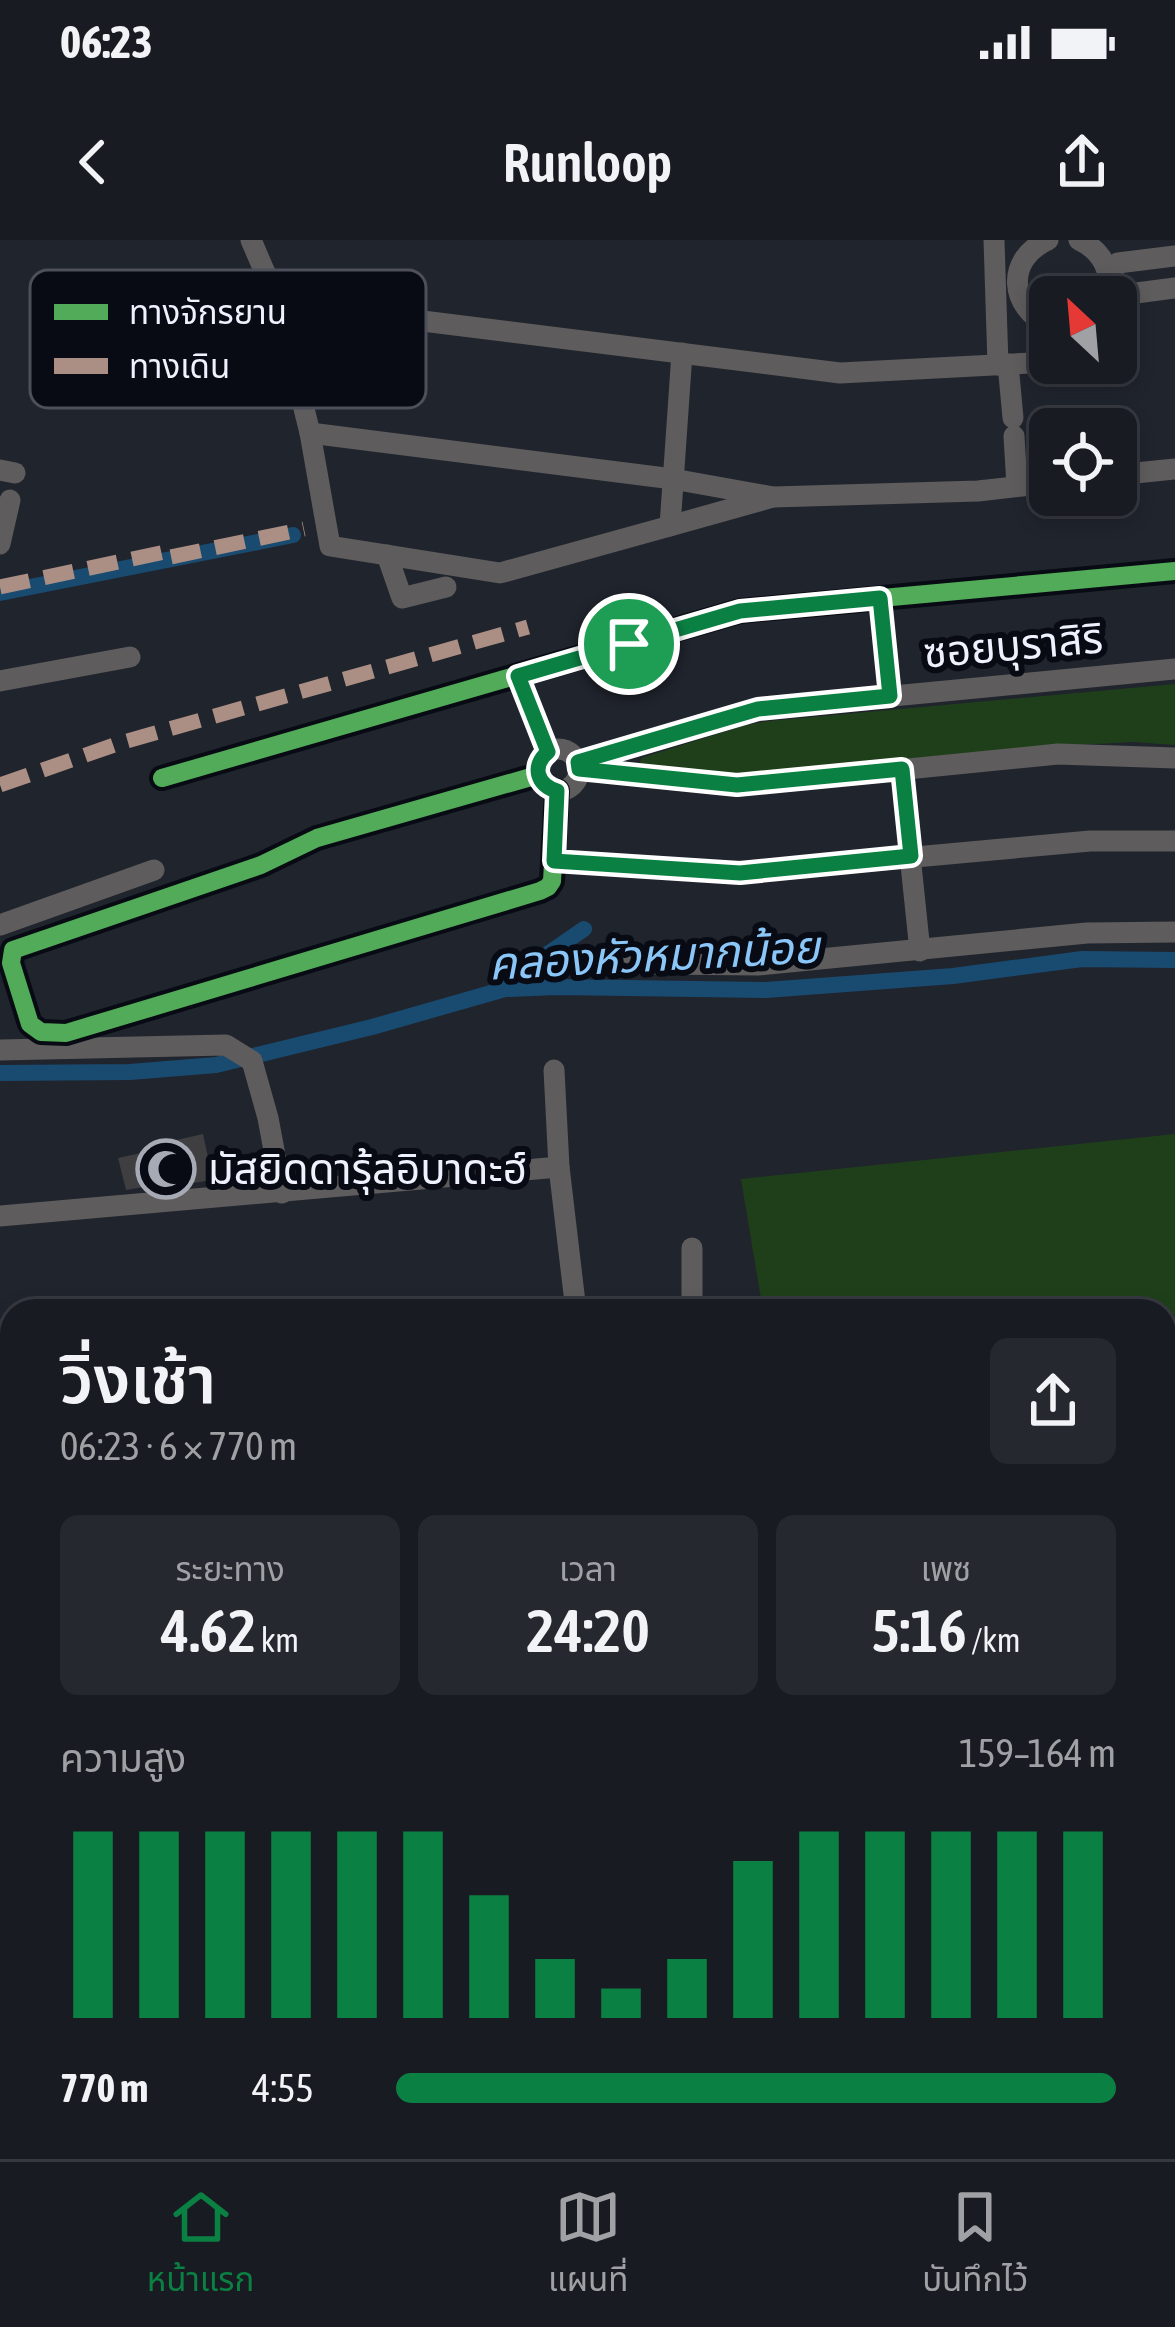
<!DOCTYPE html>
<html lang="th">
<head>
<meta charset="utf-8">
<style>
  :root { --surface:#181b22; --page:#25282f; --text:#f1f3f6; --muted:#9fa1a5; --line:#363940; --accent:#0b8043 }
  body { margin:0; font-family:"Asap Condensed","Noto Sans Thai",sans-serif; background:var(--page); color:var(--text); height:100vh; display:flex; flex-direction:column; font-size:45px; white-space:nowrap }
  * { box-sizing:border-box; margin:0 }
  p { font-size:39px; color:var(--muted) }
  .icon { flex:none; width:66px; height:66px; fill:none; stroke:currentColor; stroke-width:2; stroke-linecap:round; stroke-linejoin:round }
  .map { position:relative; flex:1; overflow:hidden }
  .drawer { position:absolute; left:0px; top:1059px; width:1176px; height:861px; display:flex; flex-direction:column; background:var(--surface); border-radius:36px 36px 0 0; box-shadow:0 6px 18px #0003,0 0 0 3px var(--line) }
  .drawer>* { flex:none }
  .needle { width:78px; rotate:334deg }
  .buttons { position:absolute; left:1029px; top:36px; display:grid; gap:24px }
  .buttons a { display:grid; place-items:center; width:108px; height:108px; border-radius:18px; background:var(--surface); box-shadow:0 6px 18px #0003,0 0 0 3px var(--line); font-size:60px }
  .pin { position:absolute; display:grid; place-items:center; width:102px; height:102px; color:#fff; margin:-51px; border:6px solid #fff; border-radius:50%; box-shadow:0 3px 12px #0007 }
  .round { display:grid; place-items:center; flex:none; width:126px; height:126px; border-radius:18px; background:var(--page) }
  .summary { display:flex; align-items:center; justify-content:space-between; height:204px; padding:0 60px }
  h1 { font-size:66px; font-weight:600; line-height:90px }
  .stats { display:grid; grid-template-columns:repeat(3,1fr); gap:18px; height:204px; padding:12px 60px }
  .stats div { display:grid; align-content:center; border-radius:18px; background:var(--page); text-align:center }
  .stats b { font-size:60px; font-weight:600 }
  .stats small { font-size:33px; font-weight:400 }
  .stats p { font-size:33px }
  .chart { height:336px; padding:24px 60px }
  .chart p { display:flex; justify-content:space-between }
  .chart svg { width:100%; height:216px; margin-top:12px; stroke:var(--accent); stroke-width:6 }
  ul { padding:0 60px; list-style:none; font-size:39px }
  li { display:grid; grid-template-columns:192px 144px 1fr; align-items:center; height:90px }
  li i { height:30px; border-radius:15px; background:var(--accent) }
  .status { display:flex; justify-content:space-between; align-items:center; height:84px; padding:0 60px; background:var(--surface); direction:ltr }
  .status svg { height:33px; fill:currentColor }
  header { display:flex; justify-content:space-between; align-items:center; height:156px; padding:0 60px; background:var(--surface); font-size:54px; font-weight:600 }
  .tabs { display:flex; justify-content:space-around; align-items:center; height:168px; border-top:3px solid var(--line); background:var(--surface); font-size:33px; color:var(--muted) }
  .tabs a { display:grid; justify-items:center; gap:6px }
  .tabs .selected { color:var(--accent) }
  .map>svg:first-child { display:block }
  .green { fill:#1f3f1a }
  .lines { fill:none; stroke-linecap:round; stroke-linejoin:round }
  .canal { stroke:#194b71; stroke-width:16 }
  .building { fill:#3f3e40 }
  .minor { stroke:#5e5c5c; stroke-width:21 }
  .quiet { stroke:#ac8f84; stroke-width:15; stroke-dasharray:30 15; stroke-linecap:butt }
  .cycleway-casing { stroke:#080b13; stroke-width:26 }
  .cycleway { stroke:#51ab58; stroke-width:18 }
  .route-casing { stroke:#fff; stroke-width:24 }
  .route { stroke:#0b8043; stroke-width:15 }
  .labels { text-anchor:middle; stroke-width:12; stroke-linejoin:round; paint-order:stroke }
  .street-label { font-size:42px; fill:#eef2fe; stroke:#080b13 }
  .poi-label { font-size:42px; fill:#eef2fe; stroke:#080b13; text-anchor:start }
  .water-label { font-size:45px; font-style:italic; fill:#8bc6f9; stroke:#080b13 }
  .key { fill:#080b13; stroke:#4d505a; stroke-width:3 }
  .key-label { font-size:33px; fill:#eef2fe }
</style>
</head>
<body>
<div class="status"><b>06:23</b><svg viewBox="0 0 49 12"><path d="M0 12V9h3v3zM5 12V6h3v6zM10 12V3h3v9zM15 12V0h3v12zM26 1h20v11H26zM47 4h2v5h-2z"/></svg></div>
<header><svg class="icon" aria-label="back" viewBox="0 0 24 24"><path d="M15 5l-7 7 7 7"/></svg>Runloop<svg class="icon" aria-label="share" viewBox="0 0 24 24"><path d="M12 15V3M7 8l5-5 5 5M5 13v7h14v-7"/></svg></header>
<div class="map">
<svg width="1175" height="1919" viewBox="0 0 1175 1919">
  <rect width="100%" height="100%" fill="#20242d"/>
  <!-- green -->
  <g class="green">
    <path d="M1175,444v61l-42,-3 -75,4 -314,31 -101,-8 -3,-6 1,-5 105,-33 23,-4z"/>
    <path d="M1175,894v226l-11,2v-51h-401l-22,-132z"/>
    <path d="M1175,1331v122l-11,1v-122z"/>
    <path d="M1175,1556v116l-11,3v-118z"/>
    <path d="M12,1599v95l-12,5v-94z"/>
  </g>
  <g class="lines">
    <!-- canal -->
    <g class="canal">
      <path d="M0,353l293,-58"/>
      <path d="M511,749l25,-27 48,-33"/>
      <path d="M0,833l130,-1 86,-7 156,-38 133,-38 53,-2 208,3 187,-14 129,-17 93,1"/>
      <path d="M1164,1469l11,-2"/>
      <path d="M0,1705l12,-4"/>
    </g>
  </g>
  <!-- building -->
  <path class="building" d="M203,894l10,46 -33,5 -1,-4 -53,9 -8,-32 55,-12 -1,-5z"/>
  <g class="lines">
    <!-- minor -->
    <g class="minor">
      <path d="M251,0l27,63 562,70 210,-11"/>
      <path d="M994,0l4,125"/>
      <path d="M1048,0c-43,19 -39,68 2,86"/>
      <path d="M1079,0c19,9 30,24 30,46"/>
      <path d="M1175,48l-54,7 -12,-17 9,-15 57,-7"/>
      <path d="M278,63l32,130 363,46 100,18"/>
      <path d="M682,113l-12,173 103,-29 205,-6 72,-8"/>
      <path d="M1008,124l5,54"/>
      <path d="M310,193l20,113 170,27 170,-47"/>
      <path d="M1014,196l3,50"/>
      <path d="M0,230l15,3"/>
      <path d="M1116,235l59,-6"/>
      <path d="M0,304l10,-44"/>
      <path d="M387,315l15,43 44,-11"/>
      <path d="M880,358l10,98"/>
      <path d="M518,436l30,76"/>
      <path d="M0,441l130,-24"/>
      <circle cx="558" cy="530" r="21"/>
      <path d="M578,522l180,-53 417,-40"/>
      <path d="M579,529l158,17 321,-32 117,4"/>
      <path d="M901,529l19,182"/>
      <path d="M538,535l-221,63 -56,27 -248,85 -2,13 19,61 11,8 25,1 474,-142 8,-4 4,-6 5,-90"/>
      <path d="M162,538l578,-167 435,-40"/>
      <path d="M554,621l186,12 350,-32h85"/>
      <path d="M0,685l154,-55"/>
      <path d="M561,723l197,2 329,-32 88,-1"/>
      <path d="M0,810l226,-5 26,16 16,57 14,75"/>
      <path d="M554,830l5,97 17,144"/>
      <path d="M0,976l559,-49"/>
      <path d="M692,1008v63"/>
      <path d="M1164,1167l11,-1"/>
      <path d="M1164,1275l11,-1"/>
      <path d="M1164,1545l11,-2"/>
      <path d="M1164,1689l11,-2"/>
      <path d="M1164,1784l11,-3"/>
      <path d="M0,1800l12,-3"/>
      <path d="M1164,1835l11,-3"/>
      <path d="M0,1908l12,-1"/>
      <path d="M58,1908l2,11"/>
      <path d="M553,1908l6,5 22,6"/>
      <path d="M1063,1908l2,11"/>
      <path d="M375,1919l21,-4"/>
      <path d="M597,1919l41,-4 11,4"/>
      <path d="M715,1919v-11"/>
      <path d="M748,1919l6,-11"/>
    </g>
    <!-- quiet -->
    <g class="quiet">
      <path d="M0,347l165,-35 1,6 138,-29"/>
      <path d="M0,545l120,-42 408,-116"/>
    </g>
    <defs>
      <g id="cycleway">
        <path d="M538,535l-221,63 -56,27 -248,85 -2,13 19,61 11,8 25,1 474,-142 8,-4 4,-6 5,-90"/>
        <path d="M162,538l578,-167 435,-40"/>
      </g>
    </defs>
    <!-- cycleway casing -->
    <use href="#cycleway" class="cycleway-casing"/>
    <!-- cycleway -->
    <use href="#cycleway" class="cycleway"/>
  </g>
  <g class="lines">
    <defs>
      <path id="route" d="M880,358l10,98 -132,13 -180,53 1,7 158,16 165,-16 9,87 -171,17 -186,-12 3,-70c-20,-6 -26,-25 -9,-39l-30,-76 222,-65z"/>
    </defs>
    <!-- route casing -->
    <use href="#route" class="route-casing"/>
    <!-- route -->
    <use href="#route" class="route"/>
  </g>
  <!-- icons -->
  <defs>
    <symbol id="mosque-ring" viewBox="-11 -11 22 22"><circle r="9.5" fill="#080b13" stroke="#a6aab5" stroke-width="1.5"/><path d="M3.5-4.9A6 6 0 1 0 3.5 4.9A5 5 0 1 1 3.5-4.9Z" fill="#a6aab5"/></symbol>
  </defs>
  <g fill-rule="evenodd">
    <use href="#mosque-ring" x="133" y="896" width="66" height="66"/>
  </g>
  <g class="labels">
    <!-- street labels -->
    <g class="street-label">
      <text transform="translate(1013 405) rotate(-5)" y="15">ซอยบุราสิริ</text>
    </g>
    <!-- poi labels -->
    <g class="poi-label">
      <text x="208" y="944">มัสยิดดารุ้ลอิบาดะฮ์</text>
    </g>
    <!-- water labels -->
    <g class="water-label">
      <text transform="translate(654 715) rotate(-3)" y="16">คลองหัวหมากน้อย</text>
    </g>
  </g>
  <!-- legend -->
  <rect x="30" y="30" width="396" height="138" rx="18" class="key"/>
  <rect x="54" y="64" width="54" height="16" fill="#51ab58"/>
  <rect x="54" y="118" width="54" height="16" fill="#ac8f84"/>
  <g class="key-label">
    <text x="129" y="84">ทางจักรยาน</text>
    <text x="129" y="138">ทางเดิน</text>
  </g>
</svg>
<div class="buttons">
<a><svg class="needle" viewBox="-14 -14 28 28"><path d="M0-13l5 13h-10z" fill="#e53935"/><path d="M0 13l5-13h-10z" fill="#9fa1a5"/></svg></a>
<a><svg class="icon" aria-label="locate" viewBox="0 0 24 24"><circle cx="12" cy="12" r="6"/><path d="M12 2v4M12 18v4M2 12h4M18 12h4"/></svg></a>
</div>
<div class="pin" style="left:629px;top:404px;background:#1e9e55"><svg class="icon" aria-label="arrive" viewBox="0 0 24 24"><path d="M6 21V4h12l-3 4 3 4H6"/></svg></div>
<section class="drawer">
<div class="summary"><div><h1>วิ่งเช้า</h1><p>06:23 · 6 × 770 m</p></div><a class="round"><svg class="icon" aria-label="share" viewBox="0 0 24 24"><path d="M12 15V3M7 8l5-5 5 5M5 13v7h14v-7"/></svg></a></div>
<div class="stats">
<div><p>ระยะทาง</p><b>4.62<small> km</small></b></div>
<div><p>เวลา</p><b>24:20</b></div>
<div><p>เพซ</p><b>5:16<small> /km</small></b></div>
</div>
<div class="chart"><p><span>ความสูง</span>159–164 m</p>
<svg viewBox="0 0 160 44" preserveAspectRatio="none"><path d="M5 44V6M15 44V6M25 44V6M35 44V6M45 44V6M55 44V6M65 44V19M75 44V32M85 44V38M95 44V32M105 44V12M115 44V6M125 44V6M135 44V6M145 44V6M155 44V6"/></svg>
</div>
<ul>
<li><b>770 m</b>4:55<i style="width:100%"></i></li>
</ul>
</section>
</div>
<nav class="tabs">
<a class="selected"><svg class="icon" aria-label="home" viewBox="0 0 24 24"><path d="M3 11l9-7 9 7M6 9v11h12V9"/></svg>หน้าแรก</a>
<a><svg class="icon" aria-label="map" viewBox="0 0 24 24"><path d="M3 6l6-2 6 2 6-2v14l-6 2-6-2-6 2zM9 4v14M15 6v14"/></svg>แผนที่</a>
<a><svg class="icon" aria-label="saved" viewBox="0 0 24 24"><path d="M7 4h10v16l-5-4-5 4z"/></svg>บันทึกไว้</a>
</nav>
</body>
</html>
